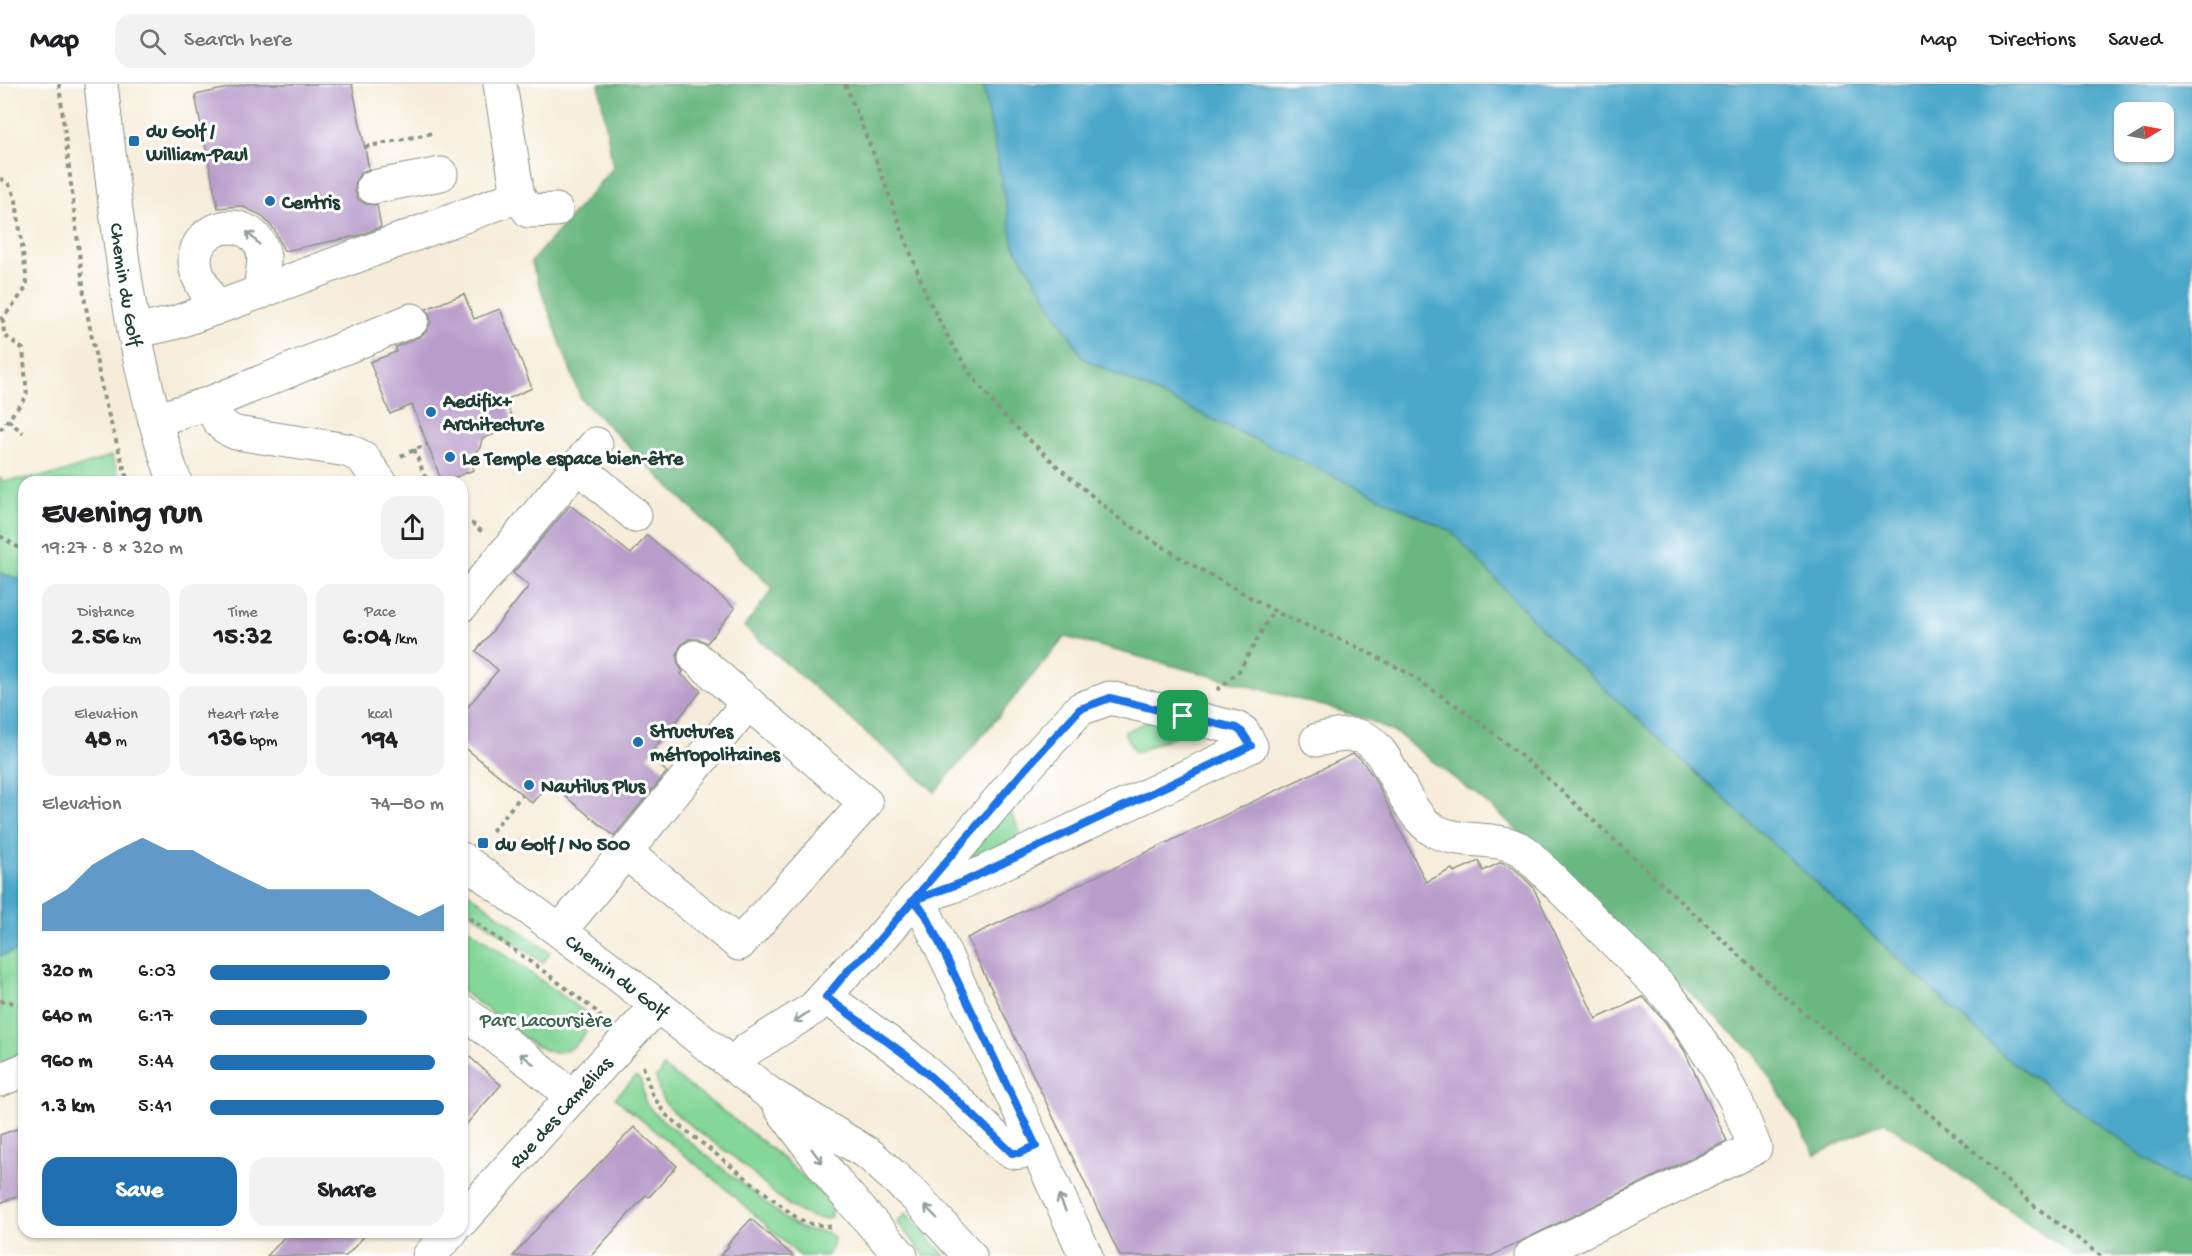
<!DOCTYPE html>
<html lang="en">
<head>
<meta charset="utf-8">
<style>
  :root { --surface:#fff; --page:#f2f2f2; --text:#202124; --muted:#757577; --line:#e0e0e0; --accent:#1f6fb2 }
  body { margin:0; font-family:"Gochi Hand",sans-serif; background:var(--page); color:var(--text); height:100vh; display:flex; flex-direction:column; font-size:22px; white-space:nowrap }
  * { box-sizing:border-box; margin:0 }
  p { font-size:20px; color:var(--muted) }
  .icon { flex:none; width:33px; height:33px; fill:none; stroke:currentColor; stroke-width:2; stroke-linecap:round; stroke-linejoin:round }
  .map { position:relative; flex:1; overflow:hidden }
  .sheet { position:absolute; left:18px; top:392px; width:450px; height:762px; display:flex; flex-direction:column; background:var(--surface); border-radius:18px; box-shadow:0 2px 4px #0004 }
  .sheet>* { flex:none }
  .needle { width:39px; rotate:80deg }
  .tools { position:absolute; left:2114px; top:18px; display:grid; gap:12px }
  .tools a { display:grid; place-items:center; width:60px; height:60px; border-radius:12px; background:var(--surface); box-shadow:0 2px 4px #0004; font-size:30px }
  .pin { position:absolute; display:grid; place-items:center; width:51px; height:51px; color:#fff; margin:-26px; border-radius:12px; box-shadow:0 3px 9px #0006 }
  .round { display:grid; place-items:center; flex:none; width:63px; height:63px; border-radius:18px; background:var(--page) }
  .summary { display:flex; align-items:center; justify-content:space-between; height:102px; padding:0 24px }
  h1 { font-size:33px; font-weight:800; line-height:45px }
  .stats { display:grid; grid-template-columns:repeat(3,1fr); gap:9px; height:102px; padding:6px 24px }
  .stats div { display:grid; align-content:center; border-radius:15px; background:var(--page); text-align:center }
  .stats b { font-size:26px; font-weight:800 }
  .stats small { font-size:16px; font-weight:400 }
  .stats p { font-size:16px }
  .chart { height:168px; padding:12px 24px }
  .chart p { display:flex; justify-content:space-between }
  .chart svg { width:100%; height:108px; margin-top:6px; fill:var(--accent); opacity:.7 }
  .primary-button { display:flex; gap:12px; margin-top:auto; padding:12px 24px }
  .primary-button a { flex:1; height:69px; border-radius:18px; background:var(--accent); color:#fff; font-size:24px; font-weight:800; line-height:69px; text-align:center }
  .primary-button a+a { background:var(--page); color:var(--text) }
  ul { padding:0 24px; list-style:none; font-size:20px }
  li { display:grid; grid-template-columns:96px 72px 1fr; align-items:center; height:45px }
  li i { height:15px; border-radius:8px; background:var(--accent) }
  header { display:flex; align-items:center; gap:36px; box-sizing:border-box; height:84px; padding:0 30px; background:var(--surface); border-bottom:2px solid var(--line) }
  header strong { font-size:28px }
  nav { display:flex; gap:33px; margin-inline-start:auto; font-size:21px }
  .search { width:420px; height:54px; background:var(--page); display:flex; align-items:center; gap:15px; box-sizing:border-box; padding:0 21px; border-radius:18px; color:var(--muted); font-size:22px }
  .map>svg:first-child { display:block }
  .green { fill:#84d799; stroke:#528a66; stroke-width:1.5 }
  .forest { fill:#6bb881; stroke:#457a5a; stroke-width:1.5 }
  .water { fill:#4ca8cb; stroke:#367280; stroke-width:1.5; fill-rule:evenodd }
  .building { fill:#b89cca }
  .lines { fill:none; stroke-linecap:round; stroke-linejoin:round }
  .minor-casing { stroke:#8a9486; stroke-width:35 }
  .path { stroke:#8a9486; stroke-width:4; stroke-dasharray:4.5 4.5; stroke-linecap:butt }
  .minor { stroke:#fff; stroke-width:33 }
  .oneway { stroke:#8f9e9a }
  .route-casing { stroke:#fff; stroke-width:12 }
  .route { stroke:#1a73e8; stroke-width:8 }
  .poi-dot { fill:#1f6fb2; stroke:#fff; stroke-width:2 }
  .labels { text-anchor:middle; stroke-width:6; stroke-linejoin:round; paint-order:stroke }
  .poi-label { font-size:20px; font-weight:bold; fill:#1f3d34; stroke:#fff; text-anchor:start }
  .street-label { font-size:20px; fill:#1f3d34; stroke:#fff }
  .park-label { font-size:20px; fill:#38644d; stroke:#fff }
</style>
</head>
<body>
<header>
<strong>Map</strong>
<div class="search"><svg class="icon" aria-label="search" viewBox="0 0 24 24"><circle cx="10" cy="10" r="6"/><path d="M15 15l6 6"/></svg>Search here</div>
<nav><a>Map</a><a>Directions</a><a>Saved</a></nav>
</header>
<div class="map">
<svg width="2192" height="1172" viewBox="0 0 2192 1172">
  <rect width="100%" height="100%" fill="#fff"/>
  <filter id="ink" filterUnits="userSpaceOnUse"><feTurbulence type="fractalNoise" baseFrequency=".0167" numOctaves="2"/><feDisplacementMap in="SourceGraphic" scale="12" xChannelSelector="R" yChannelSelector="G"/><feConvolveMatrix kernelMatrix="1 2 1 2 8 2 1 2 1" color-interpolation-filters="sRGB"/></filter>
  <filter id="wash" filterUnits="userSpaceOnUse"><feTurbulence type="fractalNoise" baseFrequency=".008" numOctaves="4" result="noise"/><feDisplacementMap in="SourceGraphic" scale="24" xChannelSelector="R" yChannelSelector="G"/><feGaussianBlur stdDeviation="1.35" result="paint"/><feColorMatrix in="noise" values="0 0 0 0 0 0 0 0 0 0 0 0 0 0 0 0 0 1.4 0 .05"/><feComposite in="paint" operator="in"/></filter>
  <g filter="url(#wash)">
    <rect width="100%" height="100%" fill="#f6ecd9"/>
    <!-- green -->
    <g class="green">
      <path d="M111,372l10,25 -97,1v571l-24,10v-585l4,3 54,-7z"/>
      <path d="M1153,635l20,9 3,7 -41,18 -11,-21z"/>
      <path d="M1011,728l11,24 -63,30 43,-50z"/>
      <path d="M462,804l88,65 -7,10 -81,-57z"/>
      <path d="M462,840l130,93c-9,26 -26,45 -55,29 -11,-5 -20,-15 -30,-22 -15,-11 -30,-22 -45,-33z"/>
      <path d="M663,983c59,44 119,85 170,139l-3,12c-11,3 -26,-3 -35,-9 -22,-13 -40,-35 -60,-51 -20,-16 -55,-37 -70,-55 -6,-8 -7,-16 -9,-26l4,-3z"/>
      <path d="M636,993l5,4 4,21 10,12 133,107 17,9 21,2 8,5 -1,9 -6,10h-27l-74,-67 -111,-91z"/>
      <path d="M906,1129l39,43h-20l-28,-34z"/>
    </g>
    <!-- forest -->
    <path class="forest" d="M599,0h384l31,161 70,114 367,172 105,113 448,412 171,123 17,8v69h-117l-191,-135 -68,34 -59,-99 -258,-243 -100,-78 -30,-15 -38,-12 -266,-71 -130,155 -191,-165 29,-38 -192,-190 -50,-137 82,-94z"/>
    <!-- water -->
    <g class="water">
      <path d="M983,0h1209v1103l-17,-8 -171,-123 -448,-412 -105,-113 -367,-172 -70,-114zM2124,28h39v40h-39z"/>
      <path d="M0,489l24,7v369l-24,7z"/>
    </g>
    <g id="blocks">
      <!-- building -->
      <g class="building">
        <path d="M247,0h105l17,85 -8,3 -5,8 -1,11 3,8 8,5 11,1 4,22 -24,9 -73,15 -10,-22 -13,-14 -20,-9 -23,2 -23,-113z"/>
        <path d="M464,210l10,25 26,-10 32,79 -27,12 10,25 -33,14 -2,9 -11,9 5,13 -32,12 -30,-77 -22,9 -20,-52 26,-10v-5l23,-10 7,-5 5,-10 -2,-9 -3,-4z"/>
        <path d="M570,421l61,49 16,-19 88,73 -28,35 -8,-4h-10l-8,6 -4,9 1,10 5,8 -2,2 20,17 -53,65 19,16 -53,64 -65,-53 -17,20 -70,-58v-31l36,-44 -22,-19 53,-65 -16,-13z"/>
        <path d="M1353,670l7,4 13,18 53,106 26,-13 2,3 25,-11 4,10 18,-9 12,5 20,20 63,132 47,-22 3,3 20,23 18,27 43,91 -236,115h-371l-153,-318z"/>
        <path d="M462,966l39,35 -39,44z"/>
        <path d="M24,1042v67l-24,10v-68z"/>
        <path d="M634,1043l43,39 -28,31 -3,-2 -55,61h-78l28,-32z"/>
        <path d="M751,1135l42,37h-73l9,-10 -2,-1z"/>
        <path d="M289,1148h79l-22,24h-79z"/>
      </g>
    </g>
  </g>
  <g filter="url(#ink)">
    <use href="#blocks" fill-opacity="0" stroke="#8a9486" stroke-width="1.5"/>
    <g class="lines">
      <defs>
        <g id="minor">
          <path id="s1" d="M101,0c16,134 27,270 74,398"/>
          <path d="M373,103l68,-13"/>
          <path d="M518,112l11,15 27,-1"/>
          <path d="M214,225c-5,-16 -19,-31 -19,-48 0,-36 50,-47 66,-15 8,16 -3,30 1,46"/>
          <path d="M134,248l40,-9 59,-21 285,-106 -18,-112"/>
          <path d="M210,319l202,-83"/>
          <path d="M155,336l55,-17c6,15 10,24 26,30l111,17 15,7 18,25"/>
          <path d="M578,382l57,49"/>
          <path d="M462,521l134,-161"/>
          <path d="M695,573l53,46"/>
          <path d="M1110,614l126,30 7,4 8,14 -290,137 -47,17 112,-132 54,-59z"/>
          <path d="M1317,656c13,-3 32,-8 45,-3 30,11 40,77 73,94 28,14 60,3 89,20l136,136 21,25 37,56 18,33 19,47 -224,108"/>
          <path id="s2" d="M462,775l142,105 166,130 100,61 45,41 55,60"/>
          <path d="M560,847l188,-228 118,100 -127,141 -114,-92"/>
          <path d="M826,913l81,59 51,45 49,48c10,7 18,2 29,-3"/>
          <path d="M462,927l71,53 39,33"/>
          <path d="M733,981l14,-15 67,-42 36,-40 17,-14 47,-54 12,15 91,190 69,151"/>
          <path d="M0,996l24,-10"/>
          <path d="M780,1023l58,78 63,71"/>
          <path id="s3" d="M462,1136l110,-123 85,-91"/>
          <path d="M429,1172l22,-24"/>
        </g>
      </defs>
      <!-- minor casing -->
      <use href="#minor" class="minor-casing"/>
      <!-- path -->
      <g class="path">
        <path d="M59,0l26,218 19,97 24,83"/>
        <path d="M845,0l31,76 51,137 22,42 21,34 32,41 56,53 63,53 63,40 96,54 75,32 53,27 68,46 67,55 236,218 174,141 83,74 65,49"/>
        <path d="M365,63l68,-14"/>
        <path d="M0,95c10,2 13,13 16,22l11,81 -3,9 -21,27 -3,1"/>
        <path d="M8,336l15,13"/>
        <path d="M0,346l27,-34 -4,-47 -19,-14 -1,-17"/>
        <path d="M414,365l13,33"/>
        <path d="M401,372l26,-12"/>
        <path d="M462,439l11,1 9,8"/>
        <path d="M0,452l24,15"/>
        <path d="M1217,606l22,-19 34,-60"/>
        <path d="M492,747l30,-36"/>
        <path d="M462,829l84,60 50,38 6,8"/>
        <path d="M0,917l24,3"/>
        <path d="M643,982l9,28 13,20 132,104 10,5 26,4"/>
      </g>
      <!-- minor -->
      <use href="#minor" class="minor"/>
    </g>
    <!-- one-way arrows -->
    <defs><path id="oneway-shaft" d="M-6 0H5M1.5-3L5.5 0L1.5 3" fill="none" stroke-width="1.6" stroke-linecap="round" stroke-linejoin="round" transform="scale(1.5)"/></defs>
    <g class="oneway">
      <use href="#oneway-shaft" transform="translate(253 154) rotate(-135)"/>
      <use href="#oneway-shaft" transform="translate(801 933) rotate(146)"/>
      <use href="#oneway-shaft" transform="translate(527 975) rotate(-142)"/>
      <use href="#oneway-shaft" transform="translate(817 1072) rotate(53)"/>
      <use href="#oneway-shaft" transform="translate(1062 1119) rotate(-114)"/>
      <use href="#oneway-shaft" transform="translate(931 1128) rotate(-134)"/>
    </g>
  </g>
  <g class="lines" filter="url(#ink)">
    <defs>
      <path id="route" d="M1183,632l-73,-18 -30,11 -54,59 -159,186 -17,14 -24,29 81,59 51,45 54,52h7l17,-7 -110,-231 -12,-15 47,-17 290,-137 -9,-14 -6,-4 -53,-12"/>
    </defs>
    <!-- route casing -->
    <use href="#route" class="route-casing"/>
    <!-- route -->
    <use href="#route" class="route"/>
  </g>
  <!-- markers -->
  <g class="poi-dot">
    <rect x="128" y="51" width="12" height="12" rx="3"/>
    <circle cx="270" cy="117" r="6"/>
    <circle cx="431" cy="328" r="6"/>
    <circle cx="450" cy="373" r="6"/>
    <circle cx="638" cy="658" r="6"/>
    <circle cx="529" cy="701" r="6"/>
    <rect x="477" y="753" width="12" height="12" rx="3"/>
  </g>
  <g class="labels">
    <!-- poi labels -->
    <g class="poi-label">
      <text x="146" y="53">du Golf /<tspan x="146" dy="23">William-Paul</tspan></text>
      <text x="282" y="124">Centris</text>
      <text x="443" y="323">Aedifix+<tspan x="443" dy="23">Architecture</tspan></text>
      <text x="462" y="380">Le Temple espace bien-être</text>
      <text x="650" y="653">Structures<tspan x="650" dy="23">métropolitaines</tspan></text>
      <text x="541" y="708">Nautilus Plus</text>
      <text x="495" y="766">du Golf / No 500</text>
    </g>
    <!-- street labels -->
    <g class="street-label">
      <text dy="7" stroke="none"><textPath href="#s1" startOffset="202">Chemin du Golf</textPath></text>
      <text dy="7" stroke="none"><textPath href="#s2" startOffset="194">Chemin du Golf</textPath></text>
      <text dy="7" stroke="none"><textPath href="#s3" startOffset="146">Rue des Camélias</textPath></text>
    </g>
    <!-- park labels -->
    <g class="park-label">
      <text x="546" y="942">Parc Lacoursière</text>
    </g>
  </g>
</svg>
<div class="tools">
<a><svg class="needle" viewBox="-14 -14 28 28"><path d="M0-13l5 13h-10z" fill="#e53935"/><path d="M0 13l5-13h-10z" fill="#757577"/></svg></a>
</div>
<div class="pin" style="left:1183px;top:632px;background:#1e9e55"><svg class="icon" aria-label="arrive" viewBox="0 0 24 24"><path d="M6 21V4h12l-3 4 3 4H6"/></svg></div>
<section class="sheet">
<div class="summary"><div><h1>Evening run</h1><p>19:27 · 8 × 320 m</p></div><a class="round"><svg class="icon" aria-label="share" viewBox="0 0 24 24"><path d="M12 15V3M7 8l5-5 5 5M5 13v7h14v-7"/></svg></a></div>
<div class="stats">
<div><p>Distance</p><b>2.56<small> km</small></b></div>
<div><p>Time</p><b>15:32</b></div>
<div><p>Pace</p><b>6:04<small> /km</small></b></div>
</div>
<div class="stats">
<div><p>Elevation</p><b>48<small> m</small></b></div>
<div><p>Heart rate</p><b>136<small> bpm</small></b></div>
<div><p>kcal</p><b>194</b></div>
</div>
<div class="chart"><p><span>Elevation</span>74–80 m</p>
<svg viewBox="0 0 160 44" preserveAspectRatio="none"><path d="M0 44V33L10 27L20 17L30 11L40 6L50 11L60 11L70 17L80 22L90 27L100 27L110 27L120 27L130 27L140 33L150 38L160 33V44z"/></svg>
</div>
<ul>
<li><b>320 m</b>6:03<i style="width:77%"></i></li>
<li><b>640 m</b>6:17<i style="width:67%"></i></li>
<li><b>960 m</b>5:44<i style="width:96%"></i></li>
<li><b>1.3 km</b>5:41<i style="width:100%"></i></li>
</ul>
<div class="primary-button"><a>Save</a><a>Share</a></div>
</section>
</div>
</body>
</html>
